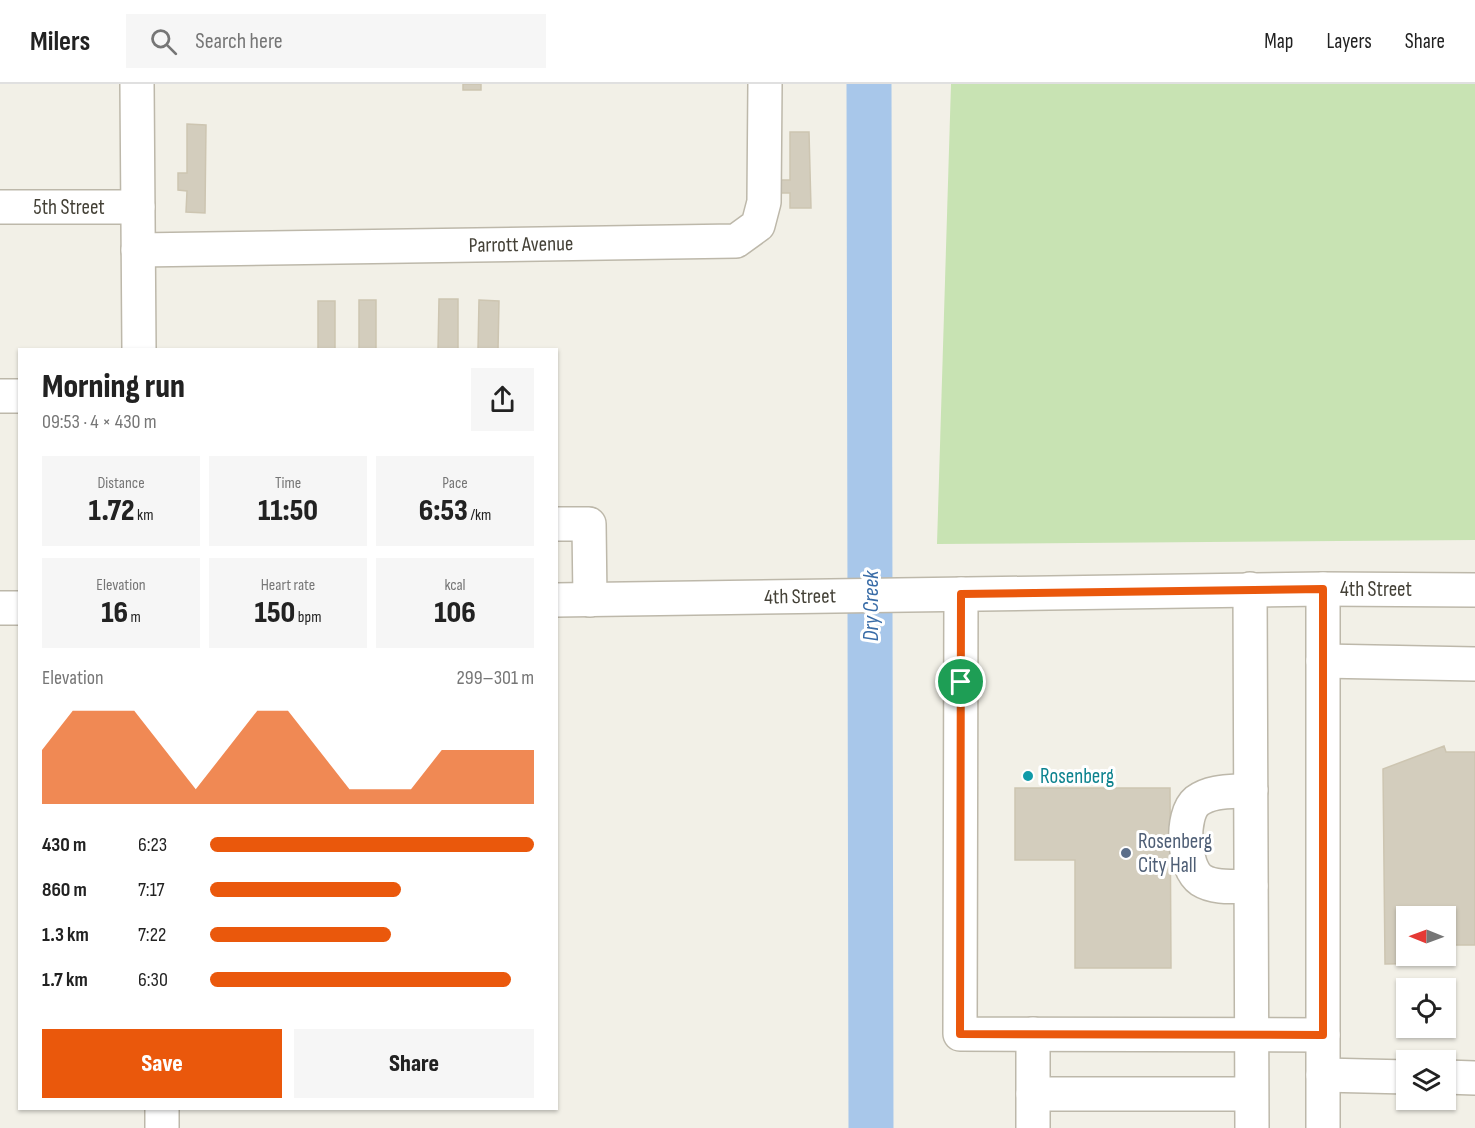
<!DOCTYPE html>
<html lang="en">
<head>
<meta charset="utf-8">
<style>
  :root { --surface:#fff; --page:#f6f6f6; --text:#222; --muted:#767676; --line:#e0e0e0; --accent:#ea580c }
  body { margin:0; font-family:"Sofia Sans Condensed",sans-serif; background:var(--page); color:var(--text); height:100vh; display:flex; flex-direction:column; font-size:22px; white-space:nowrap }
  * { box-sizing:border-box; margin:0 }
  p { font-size:20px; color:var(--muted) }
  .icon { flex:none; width:33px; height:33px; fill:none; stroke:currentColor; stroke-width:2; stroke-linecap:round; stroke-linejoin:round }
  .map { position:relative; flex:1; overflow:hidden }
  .details { position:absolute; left:18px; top:264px; width:540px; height:762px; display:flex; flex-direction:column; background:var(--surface); border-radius:0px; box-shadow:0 2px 4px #0004 }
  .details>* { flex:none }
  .needle { width:39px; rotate:271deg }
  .fabs { position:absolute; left:1396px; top:822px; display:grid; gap:12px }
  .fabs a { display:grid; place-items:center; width:60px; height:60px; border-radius:0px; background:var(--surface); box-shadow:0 2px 4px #0004; font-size:30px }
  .pin { position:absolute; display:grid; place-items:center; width:51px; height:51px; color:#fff; margin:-26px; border:3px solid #fff; border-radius:50%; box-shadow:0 2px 6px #0007 }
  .round { display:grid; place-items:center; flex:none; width:63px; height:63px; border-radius:0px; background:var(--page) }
  .headline { display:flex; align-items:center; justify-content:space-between; height:102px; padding:0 24px }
  h1 { font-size:33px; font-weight:800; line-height:45px }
  .stats { display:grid; grid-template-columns:repeat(3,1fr); gap:9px; height:102px; padding:6px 24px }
  .stats div { display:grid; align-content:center; border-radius:0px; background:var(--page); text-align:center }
  .stats b { font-size:30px; font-weight:800 }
  .stats small { font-size:16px; font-weight:400 }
  .stats p { font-size:16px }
  .chart { height:168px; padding:12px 24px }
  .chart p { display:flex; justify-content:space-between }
  .chart svg { width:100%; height:108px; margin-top:6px; fill:var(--accent); opacity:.7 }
  .button { display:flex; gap:12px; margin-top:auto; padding:12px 24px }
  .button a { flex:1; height:69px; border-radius:0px; background:var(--accent); color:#fff; font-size:24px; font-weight:800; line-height:69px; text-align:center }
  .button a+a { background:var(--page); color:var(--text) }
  ul { padding:0 24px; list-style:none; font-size:20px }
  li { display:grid; grid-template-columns:96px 72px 1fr; align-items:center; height:45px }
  li i { height:15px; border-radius:8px; background:var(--accent) }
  header { display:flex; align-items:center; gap:36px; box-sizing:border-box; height:84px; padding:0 30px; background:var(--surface); border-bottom:2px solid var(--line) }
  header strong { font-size:28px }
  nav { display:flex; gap:33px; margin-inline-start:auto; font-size:21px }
  .search { width:420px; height:54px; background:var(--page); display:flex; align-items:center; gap:15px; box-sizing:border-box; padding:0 21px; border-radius:0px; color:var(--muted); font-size:22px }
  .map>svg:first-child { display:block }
  .green { fill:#c8e3b3 }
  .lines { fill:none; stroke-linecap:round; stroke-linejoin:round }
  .river { stroke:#a8c7ea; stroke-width:45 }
  .building { fill:#d3cdbd; stroke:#cdc5b1; stroke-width:1.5 }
  .minor-casing { stroke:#bdb8aa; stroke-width:36 }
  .minor { stroke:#fff; stroke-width:33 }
  .route-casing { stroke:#fff; stroke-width:12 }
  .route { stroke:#ea580c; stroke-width:8 }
  .culture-dot { fill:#0f9aa8; stroke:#fff; stroke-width:2 }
  .service-dot { fill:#5c6f8a; stroke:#fff; stroke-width:2 }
  .labels { text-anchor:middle; stroke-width:6; stroke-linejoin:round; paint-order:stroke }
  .street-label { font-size:21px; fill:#444137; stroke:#fff }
  .culture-label { font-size:21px; fill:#0d838f; stroke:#fff; text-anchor:start }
  .service-label { font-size:21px; fill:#4e5e75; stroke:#fff; text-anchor:start }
  .water-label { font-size:22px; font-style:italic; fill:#396ca7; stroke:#fff }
</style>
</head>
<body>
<header>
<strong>Milers</strong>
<div class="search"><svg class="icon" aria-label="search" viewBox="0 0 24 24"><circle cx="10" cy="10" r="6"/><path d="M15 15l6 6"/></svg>Search here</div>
<nav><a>Map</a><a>Layers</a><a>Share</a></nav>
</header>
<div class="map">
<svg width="1475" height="1044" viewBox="0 0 1475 1044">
  <rect width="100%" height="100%" fill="#f2f0e7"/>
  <!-- green -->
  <path class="green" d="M951,0h524v456l-538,4z"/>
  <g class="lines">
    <!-- river -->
    <path class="river" d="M869,0l2,1044"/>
  </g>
  <!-- building -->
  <g class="building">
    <rect x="463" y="0" width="18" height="6"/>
    <path d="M187,40l19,1 -1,88 -19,-1 1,-21 -9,-1v-17h9z"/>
    <path d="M790,48h19l2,76h-21v-15h-11v-13h11z"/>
    <path d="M439,215h19v51h-20z"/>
    <rect x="359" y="216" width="17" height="50"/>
    <path d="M479,216l20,1 -1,49h-20z"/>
    <rect x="318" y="217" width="17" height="49"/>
    <path d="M1444,662l2,6h29v193h-29v-29h-39v40h38v7l-60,1 -2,-195z"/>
    <path d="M1015,704h155l1,180h-96v-108h-60z"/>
  </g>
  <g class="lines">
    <defs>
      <g id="minor">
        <path d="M137,0l2,266"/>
        <path d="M0,123h138"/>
        <path d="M138,166l598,-9 22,-16 6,-23 1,-118"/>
        <path d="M0,312h20"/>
        <path d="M556,440h33l1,76"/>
        <path d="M1250,505l2,539"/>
        <path d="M1323,505v539"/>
        <path d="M961,510l-1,440 363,1"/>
        <path d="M556,516l767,-11 152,1"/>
        <path d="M0,524h20"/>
        <path d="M1323,577l152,3"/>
        <path d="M1251,706c-18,2 -39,0 -54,11 -17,14 -14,67 4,79 14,9 34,6 50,6"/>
        <path d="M1323,991l84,2"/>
        <path d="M1446,993l29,1"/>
        <path d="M1033,1010h218"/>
        <path d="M162,1024v20"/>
        <path d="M1033,1044v-94"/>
      </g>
    </defs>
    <!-- minor casing -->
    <use href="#minor" class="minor-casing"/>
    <!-- minor -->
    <use href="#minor" class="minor"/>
  </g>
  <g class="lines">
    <defs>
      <path id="route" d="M1323,505v446l-363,-1 1,-440z"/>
    </defs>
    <!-- route casing -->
    <use href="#route" class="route-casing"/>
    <!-- route -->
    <use href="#route" class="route"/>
  </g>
  <!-- markers -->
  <circle class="culture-dot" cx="1028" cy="692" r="6"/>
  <circle class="service-dot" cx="1126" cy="769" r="6"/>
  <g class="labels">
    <!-- street labels -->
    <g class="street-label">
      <text x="69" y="130">5th Street</text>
      <text transform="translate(521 160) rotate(-1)" y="7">Parrott Avenue</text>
      <text x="1376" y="512">4th Street</text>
      <text transform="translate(800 512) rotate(-1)" y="7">4th Street</text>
    </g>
    <!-- culture labels -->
    <g class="culture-label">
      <text x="1040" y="699">Rosenberg</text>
    </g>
    <!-- service labels -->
    <g class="service-label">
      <text x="1138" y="764">Rosenberg<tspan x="1138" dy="24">City Hall</tspan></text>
    </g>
    <!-- water labels -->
    <g class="water-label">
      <text transform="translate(870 522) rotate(-90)" y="8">Dry Creek</text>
    </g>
  </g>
</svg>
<div class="fabs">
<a><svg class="needle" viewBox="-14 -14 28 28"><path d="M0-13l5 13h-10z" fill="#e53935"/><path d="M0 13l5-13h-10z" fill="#767676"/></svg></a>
<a><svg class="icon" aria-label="locate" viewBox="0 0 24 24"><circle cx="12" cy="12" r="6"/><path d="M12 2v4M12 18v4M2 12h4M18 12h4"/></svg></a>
<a><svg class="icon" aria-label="layers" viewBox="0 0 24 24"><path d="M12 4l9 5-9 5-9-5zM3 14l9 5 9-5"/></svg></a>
</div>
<div class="pin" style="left:961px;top:598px;background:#1e9e55"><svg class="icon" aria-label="arrive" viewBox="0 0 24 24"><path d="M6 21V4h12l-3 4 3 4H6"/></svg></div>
<section class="details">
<div class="headline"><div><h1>Morning run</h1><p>09:53 · 4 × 430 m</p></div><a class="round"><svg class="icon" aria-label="share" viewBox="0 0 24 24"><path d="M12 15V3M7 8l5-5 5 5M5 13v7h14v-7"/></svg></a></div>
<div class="stats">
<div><p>Distance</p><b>1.72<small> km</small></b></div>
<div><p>Time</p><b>11:50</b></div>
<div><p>Pace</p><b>6:53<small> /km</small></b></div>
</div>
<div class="stats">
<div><p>Elevation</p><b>16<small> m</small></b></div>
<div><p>Heart rate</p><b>150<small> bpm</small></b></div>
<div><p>kcal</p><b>106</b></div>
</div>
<div class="chart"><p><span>Elevation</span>299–301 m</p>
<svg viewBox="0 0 160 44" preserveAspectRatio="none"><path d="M0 44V22L10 6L20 6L30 6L40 22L50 38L60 22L70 6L80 6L90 22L100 38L110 38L120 38L130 22L140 22L150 22L160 22V44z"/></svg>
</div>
<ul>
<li><b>430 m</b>6:23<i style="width:100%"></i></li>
<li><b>860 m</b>7:17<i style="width:59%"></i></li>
<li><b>1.3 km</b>7:22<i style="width:56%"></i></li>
<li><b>1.7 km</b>6:30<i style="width:93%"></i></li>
</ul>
<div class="button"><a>Save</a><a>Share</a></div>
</section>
</div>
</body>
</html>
